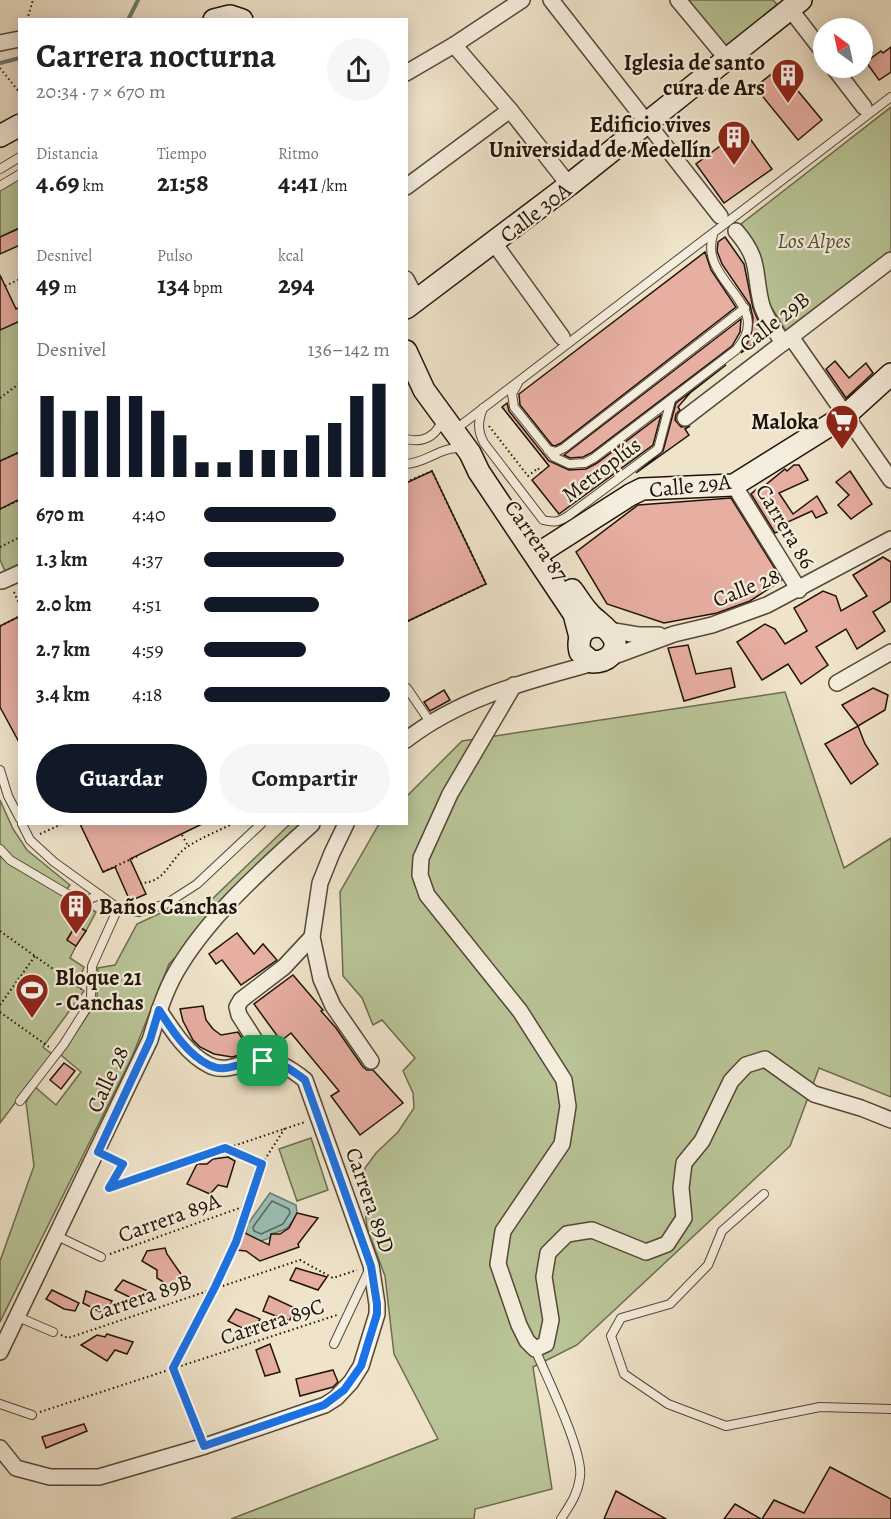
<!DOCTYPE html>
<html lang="es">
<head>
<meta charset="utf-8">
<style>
  :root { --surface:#fff; --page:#f6f6f6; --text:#222; --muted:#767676; --accent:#111827 }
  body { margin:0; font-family:Alegreya,serif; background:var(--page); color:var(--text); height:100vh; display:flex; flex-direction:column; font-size:22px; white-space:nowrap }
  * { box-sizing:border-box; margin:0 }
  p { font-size:20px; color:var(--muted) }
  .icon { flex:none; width:33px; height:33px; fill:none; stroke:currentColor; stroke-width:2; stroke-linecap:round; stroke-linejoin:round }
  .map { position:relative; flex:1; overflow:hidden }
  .side { position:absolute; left:18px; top:18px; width:390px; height:807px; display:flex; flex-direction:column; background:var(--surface); border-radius:0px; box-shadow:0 3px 15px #0003 }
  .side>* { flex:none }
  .needle { width:39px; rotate:327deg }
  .buttons { position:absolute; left:813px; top:18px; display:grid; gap:12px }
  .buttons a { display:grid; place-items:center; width:60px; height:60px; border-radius:50%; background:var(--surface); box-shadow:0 3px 15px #0003; font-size:30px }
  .pin { position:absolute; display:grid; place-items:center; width:51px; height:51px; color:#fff; margin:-26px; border-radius:12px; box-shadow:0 3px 9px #0006 }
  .round { display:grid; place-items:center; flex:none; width:63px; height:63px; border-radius:32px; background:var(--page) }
  .head { display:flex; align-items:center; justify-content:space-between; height:102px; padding:0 18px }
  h1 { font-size:33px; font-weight:700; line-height:45px }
  .figures { display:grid; grid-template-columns:repeat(3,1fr); gap:9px; height:102px; padding:6px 18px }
  .figures div { display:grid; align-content:center }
  .figures b { font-size:26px; font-weight:700 }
  .figures small { font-size:16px; font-weight:400 }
  .figures p { font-size:16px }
  .chart { height:168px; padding:12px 18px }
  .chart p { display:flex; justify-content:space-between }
  .chart svg { width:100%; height:108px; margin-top:6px; stroke:var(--accent); stroke-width:6 }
  .button { display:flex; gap:12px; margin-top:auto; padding:12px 18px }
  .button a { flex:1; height:69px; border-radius:36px; background:var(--accent); color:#fff; font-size:24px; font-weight:700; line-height:69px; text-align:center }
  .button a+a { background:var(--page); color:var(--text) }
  ul { padding:0 18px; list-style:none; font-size:20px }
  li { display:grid; grid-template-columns:96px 72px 1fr; align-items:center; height:45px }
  li i { height:15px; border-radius:8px; background:var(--accent) }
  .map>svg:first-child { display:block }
  .green { fill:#b9c497; stroke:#6c6c4e; stroke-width:1.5 }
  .water { fill:#9abeb5; stroke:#697a6f; stroke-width:1.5 }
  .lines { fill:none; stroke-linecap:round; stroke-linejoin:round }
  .shore { stroke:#5d695e; stroke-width:1.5 }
  .stream { stroke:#697a6f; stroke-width:4 }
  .building { fill:#e7aea2; stroke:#201406; stroke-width:1.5 }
  .lane-casing { stroke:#544837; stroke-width:10 }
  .street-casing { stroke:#544837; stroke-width:18 }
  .secondary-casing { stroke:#201406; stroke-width:24 }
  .path { stroke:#201406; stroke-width:2; stroke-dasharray:1.5 3; stroke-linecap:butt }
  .lane { stroke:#f5eddd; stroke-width:8 }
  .street { stroke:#f5eddd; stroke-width:15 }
  .secondary { stroke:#f5eddd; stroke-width:21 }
  .route-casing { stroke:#fff; stroke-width:12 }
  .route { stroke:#1a73e8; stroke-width:8 }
  .labels { text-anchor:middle; stroke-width:4.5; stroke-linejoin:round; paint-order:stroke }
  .poi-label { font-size:22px; font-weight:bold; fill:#201406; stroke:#f5eddd; text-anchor:end }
  .street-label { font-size:22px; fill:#201406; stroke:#f5eddd }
  .park-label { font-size:22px; font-style:italic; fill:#565239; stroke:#f5eddd }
</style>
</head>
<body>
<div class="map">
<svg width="891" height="1519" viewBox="0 0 891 1519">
  <rect width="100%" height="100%" fill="#efe3ca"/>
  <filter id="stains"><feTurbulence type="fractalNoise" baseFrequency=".00333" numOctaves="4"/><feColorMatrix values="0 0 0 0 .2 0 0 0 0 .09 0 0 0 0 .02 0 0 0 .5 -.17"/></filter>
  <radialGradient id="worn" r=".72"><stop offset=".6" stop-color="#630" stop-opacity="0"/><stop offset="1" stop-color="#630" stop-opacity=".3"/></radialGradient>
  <!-- green -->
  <g class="green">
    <path d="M686,0h87l8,9 -52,44z"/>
    <path d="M891,107v145l-104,81 -20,-33 -11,-52 -15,-24z"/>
    <path d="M19,174v54l-19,9v-51z"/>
    <path d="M19,321v131l-19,9v-131z"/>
    <path d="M19,499v65l-14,7 -5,-11v-51z"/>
    <path d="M785,692l59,176 47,-30v259l-72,-29 -29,78 -213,199 -44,22 19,122 -77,20 -1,10h-243l207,-80 -44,-85 -9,-78 -18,-48 -4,-35 2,-25 11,-15 22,-21 16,-24 -1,-15 -10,-22 12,-13 -33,-38 -9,5 -11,-27 -19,-22 -3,-84 39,-68h27l1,-28 55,-55z"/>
    <path d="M0,800l13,29 14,21 43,35 -6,7 32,20 -10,19 -10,-6 -9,14 9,7 -6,12 14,9 -7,19 7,5 -41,56 9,7 -52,69z"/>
    <path d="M290,824h17l-138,140 -37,93 -132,265v-61l34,-95 -8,-64 9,-15 21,18 25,-33 -20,-17 36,-54 1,-33 17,-3 22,-41 47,-22 23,2z"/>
    <path d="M311,1138l17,52 -31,11 -18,-52z"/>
  </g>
  <!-- water -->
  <path class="water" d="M270,1193l26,12 1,8c-9,16 -8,16 -26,21l-1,4 -9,3 -15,-7 1,-9z"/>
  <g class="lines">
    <!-- shore -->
    <path class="shore" d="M272,1201l17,8 1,4 -7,11 -22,10 -7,-3 -1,-4z"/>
    <!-- stream -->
    <g class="stream">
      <path d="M128,20l10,-20"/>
      <path d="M0,63l20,-5"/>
    </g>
  </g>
  <!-- building -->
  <g class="building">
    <path d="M891,47v25l-12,8 -13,-18 15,-11 2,2z"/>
    <path d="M779,68l43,52 -24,20 -43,-53z"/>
    <path d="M743,129l29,40 -48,34 -28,-39z"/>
    <path d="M20,228v17l-20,9v-17z"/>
    <path d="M725,237l19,27 9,44 6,15 3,14 -21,16 10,-16 2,-19 -3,-13 -28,-41 -5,-13 1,-9z"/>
    <path d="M705,252l6,18 25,37 -175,136 -6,3 -3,-1 -32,-40 -1,-11z"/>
    <path d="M0,275l16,34 4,-2v14l-20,9z"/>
    <path d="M741,319l-1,13 -8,14 -141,107 -8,4 -13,1 -6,-3z"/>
    <path d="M835,361l14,17 17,-15 7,10 -27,25 -20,-29z"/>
    <path d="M726,365l-36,28 -12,14 2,3 -4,4 -1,6 6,7 9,-1 -5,3 4,6 -53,38 27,-22 13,-48z"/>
    <path d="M507,403l2,8 40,50 20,9 17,-1 11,-6 64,-48 -8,30 -94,69 -27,-34 17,-14 -47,-59z"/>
    <path d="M20,452v47l-20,10v-48z"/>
    <path d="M794,465h5l9,15 -29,13 14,21 24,-18 10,17 -11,5 -4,-7 -31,14 3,4 -9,4 -24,-39 6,-5 1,2 27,-22 2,2z"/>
    <path d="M432,471l54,113 -80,38v-139z"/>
    <path d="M850,471l22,33 -21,15 -13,-14 11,-10 -13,-13z"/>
    <path d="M731,498l51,82 -32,21 -33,12 -53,10 -57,-19 -31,-52 62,-47z"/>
    <path d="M883,557l8,5v39l-18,11 12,19 -28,18 -11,-20 -30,18 12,18 -27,19 -13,-20 -26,16 -25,-38 28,-18 10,5 10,15 22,-13 -13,-23 29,-17 13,5 5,15 26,-15 -14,-21z"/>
    <path d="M20,616v128l-20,-37v-81z"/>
    <path d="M688,645l8,29 35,-6 4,19 -51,14 -16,-53z"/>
    <path d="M873,688l15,7 -3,15 -27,16 -16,-21z"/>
    <path d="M444,690l6,10 -20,11 -6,-9z"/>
    <path d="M858,726l7,18 13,20 -27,20 -26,-40z"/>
    <path d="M80,824h122l-72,35 16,35 -16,7 -15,-34 -12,5z"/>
    <path d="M76,925l10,6 -10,15 -9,-6z"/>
    <path d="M237,933l17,21 9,-10 14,16 -36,25 -19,-25 -6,4 -7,-10z"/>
    <path d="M293,975l30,35 -2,1 15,17 27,39 4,3h6l30,33 -43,32 -29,-39 8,-5 -48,-58 -10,8 -27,-37z"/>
    <path d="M203,1006l3,14 7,9 8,6 17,-3 13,20 -19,5 -18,-3 -14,-7 -7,-7 -10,-19 -3,-12z"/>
    <path d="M64,1063l11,8 -14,18 -11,-9z"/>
    <path d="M228,1157l7,4 -8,26 -9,-2 -8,9 -23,-10 10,-20h10l6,-5z"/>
    <path d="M297,1213l21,5 -20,26 1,3 -39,14 -14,-10 -9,-1 4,-19 28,14 2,-11h9l9,-6z"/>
    <path d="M165,1248l2,6 16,23 -7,13 -19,-12v-8l-15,-9 5,-10z"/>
    <path d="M296,1268l31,9 -9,13 -28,-10z"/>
    <path d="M123,1280l25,11 -8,11 -25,-12z"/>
    <path d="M52,1290l27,13 -4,8 -11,-2 -18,-10z"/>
    <path d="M86,1291l26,10 -6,14 -23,-12z"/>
    <path d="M269,1296l28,13 -8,12 -26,-10z"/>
    <path d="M236,1309l24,10 -8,14 -24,-12z"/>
    <path d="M107,1334l26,8 -6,12 -12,-4 -8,11 -26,-16 16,-10 8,2z"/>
    <path d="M270,1344l10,28 -15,4 -9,-26z"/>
    <path d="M333,1370l5,12 -5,5 -33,9 -4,-17z"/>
    <path d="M84,1424l3,7 -41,17 -4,-11z"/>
    <path d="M830,1467l61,32v20h-129l12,-19 30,13z"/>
    <path d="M616,1491l50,28h-62z"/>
    <path d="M735,1504l26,15h-37z"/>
  </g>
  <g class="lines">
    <defs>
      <g id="lane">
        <path d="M0,169l20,-12"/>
        <path d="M0,186l20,-12"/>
        <path d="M518,383l-6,11 2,13 40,50 15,7 16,-1 9,-5 142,-108c41,-45 -38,-68 -23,-115"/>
        <path d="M483,408c-5,13 -6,22 1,35l59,77c11,3 16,2 25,-4l90,-67 13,-49"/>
        <path d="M456,429l435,-332"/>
        <path d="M406,439c17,4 29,-2 36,-18"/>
        <path d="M548,450l8,2 8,-4 181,-140"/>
        <path d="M406,464c21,-1 33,-17 55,-16"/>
        <path d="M406,690l1,-2 23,34"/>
        <path d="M0,770l8,26 12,23"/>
        <path d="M22,824l8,16 24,22 64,46 21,4 27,-8 31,-20 64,-60"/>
        <path d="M0,849l10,11 71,42 19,-7"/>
        <path d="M20,1101l44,-57 22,-35 5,-11 1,-32 26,-58"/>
        <path d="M98,1152l25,12 -14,24"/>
        <path d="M764,1194l-42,37 -14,34 -38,39 -49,14 -10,18 13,38 44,30 58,22 94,-19 71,2"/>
        <path d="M57,1236l44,21"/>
        <path d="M18,1317l35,15"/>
        <path d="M334,1344l35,-74"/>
        <path d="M535,1349c11,27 49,103 45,128 -2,17 -10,28 -19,42"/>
        <path d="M0,1404l32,11"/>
      </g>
      <g id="street">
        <path d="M551,0l169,216"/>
        <path d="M678,0l49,59"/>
        <path d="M790,9l34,44"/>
        <path d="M0,43l20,-4"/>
        <path d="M454,45l56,65 59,75"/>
        <path d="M834,68l30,39"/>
        <path d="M406,73l48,-28 68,-45"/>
        <path d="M406,187l104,-77"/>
        <path d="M736,231c26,30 17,42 26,75 4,13 14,25 21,37"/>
        <path d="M494,243l68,94"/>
        <path d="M406,279l11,21"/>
        <path d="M791,337l100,143"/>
        <path d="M685,418l206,-158"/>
        <path d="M734,485l65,105"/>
        <path d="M2,581l18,-8"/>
        <path d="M608,630l30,5h21"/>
        <path d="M609,658l65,-24 38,-9 55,-20 124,-66"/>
        <path d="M837,683l54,-31"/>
        <path d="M514,685l-64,109 -29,64 -1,17 7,20 93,116 44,69 4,26 -6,38 -59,87 -5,33 21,61 8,16 8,8 11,-5 5,-24 -7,-43 4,-24 19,-19 25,-4 54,22 21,-8 17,-26 -3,-30 3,-25 18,-22 29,-60 15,-16 19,-6 49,35 47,14 30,12"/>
        <path d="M406,740c57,-44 123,-59 191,-78"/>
        <path d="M346,824l-14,29 -12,30 -8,54 9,42 12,27 38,55"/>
        <path d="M260,1048l-21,-33 -2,-8 4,-7 43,-33 28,-30"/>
        <path d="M0,1352l150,-312c7,-23 14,-47 26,-68 33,-57 89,-105 136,-148"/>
        <path d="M0,1448l16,20 34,9h49l106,-31 120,-41 11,-7 15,-16 10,-16 16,-52v-10l-6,-39 -66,-185c-12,-10 -28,-21 -46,-20 -16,2 -33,14 -50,5 -22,-11 -37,-35 -50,-55"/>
      </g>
      <g id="secondary">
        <path d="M214,20l16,-4 12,4"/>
        <path d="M0,136l20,-11"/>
        <path d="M406,308l163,-123 232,-185"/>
        <path d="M406,351l18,39 46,63 9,19 95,142 6,23"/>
        <path d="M544,550l86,-55 12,-6 92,-4 112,-70 45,-41"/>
        <path d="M572,590c6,8 11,17 18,24 10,11 36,24 20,42 -5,5 -11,6 -18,6l-12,-10c-4,-17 6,-29 23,-25"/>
      </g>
    </defs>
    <!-- lane casing -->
    <use href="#lane" class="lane-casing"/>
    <!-- street casing -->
    <use href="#street" class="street-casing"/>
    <!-- secondary casing -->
    <use href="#secondary" class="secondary-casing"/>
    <!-- path -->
    <g class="path">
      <path d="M27,20l6,-20"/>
      <path d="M0,68l20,25"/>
      <path d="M5,286l15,-7"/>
      <path d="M0,398l20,-15"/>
      <path d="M489,426l39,50 10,-8 3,5"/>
      <path d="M0,461l20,-9"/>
      <path d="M406,482l26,-11 54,113 -80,38"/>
      <path d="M0,509l20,-9"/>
      <path d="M0,547l20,-10"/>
      <path d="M14,592l6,14"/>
      <path d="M0,626l20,-10"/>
      <path d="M406,665l2,2"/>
      <path d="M40,834l22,-10"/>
      <path d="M182,835l6,11"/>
      <path d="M103,872l35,-16"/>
      <path d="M140,883c28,0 29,-26 50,-38 13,-8 28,-14 42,-21"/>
      <path d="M0,931l81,58"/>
      <path d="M0,1005l35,-49"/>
      <path d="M0,1012l49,35"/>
      <path d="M225,1148l36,15"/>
      <path d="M123,1183l182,-61"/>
      <path d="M110,1254l138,-49"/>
      <path d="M61,1335l7,3 232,-78 33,18 24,-8"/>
      <path d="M40,1412l297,-97"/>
      <path d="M199,1432l-26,-64 42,-81 21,-45 26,-78 23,-36"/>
    </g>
    <!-- lane -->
    <use href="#lane" class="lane"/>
    <!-- street -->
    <use href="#street" class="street"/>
    <!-- secondary -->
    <use href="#secondary" class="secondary"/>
  </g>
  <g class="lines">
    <defs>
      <path id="route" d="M159,1010c13,20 28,44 50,55 17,9 34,-4 50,-5 18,-1 33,10 46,20l66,186 6,38v10l-16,52 -17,24 -20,15 -120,41 -31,-78 42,-81 21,-45 26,-78 -37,-16 -116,40 14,-24 -25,-12 52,-112z"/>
    </defs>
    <!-- route casing -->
    <use href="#route" class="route-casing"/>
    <!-- route -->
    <use href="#route" class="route"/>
  </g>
  <!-- icons -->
  <defs>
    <symbol id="building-pin" viewBox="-11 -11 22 30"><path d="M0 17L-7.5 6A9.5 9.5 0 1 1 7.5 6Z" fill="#8f2418" stroke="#f5eddd"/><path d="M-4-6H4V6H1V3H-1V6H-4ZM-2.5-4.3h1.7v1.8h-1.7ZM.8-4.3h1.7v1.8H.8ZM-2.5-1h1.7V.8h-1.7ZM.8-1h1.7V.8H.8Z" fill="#fff"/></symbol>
    <symbol id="supermarket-pin" viewBox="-11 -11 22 30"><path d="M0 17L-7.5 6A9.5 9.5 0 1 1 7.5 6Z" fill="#8f2418" stroke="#f5eddd"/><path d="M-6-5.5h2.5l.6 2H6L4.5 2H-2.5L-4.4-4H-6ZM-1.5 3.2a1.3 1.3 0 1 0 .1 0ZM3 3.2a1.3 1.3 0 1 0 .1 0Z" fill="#fff"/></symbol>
    <symbol id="stadium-pin" viewBox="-11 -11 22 30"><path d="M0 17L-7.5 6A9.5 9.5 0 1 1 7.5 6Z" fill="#8f2418" stroke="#f5eddd"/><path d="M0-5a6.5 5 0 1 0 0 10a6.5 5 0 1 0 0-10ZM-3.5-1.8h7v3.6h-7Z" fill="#fff"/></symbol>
  </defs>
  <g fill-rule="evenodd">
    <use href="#building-pin" x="769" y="56" width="38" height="52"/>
    <use href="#building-pin" x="715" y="118" width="38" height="52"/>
    <use href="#supermarket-pin" x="823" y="402" width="38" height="52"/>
    <use href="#building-pin" x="57" y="887" width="38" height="52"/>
    <use href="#stadium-pin" x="13" y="971" width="38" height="52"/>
  </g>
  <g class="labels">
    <!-- poi labels -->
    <g class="poi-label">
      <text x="765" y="70">Iglesia de santo<tspan x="765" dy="25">cura de Ars</tspan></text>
      <text x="711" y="132">Edificio vives<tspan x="711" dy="25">Universidad de Medellín</tspan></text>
      <text x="819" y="429">Maloka</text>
      <text x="99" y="914" text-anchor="start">Baños Canchas</text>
      <text x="55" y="985" text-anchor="start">Bloque 21<tspan x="55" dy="25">- Canchas</tspan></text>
    </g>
    <!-- street labels -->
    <g class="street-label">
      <text transform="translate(535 212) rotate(-38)" y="8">Calle 30A</text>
      <text transform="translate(774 321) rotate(-38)" y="8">Calle 29B</text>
      <text transform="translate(601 469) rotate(-37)" y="8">Metroplús</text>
      <text transform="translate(690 485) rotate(-6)" y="8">Calle 29A</text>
      <text transform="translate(786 526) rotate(59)" y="8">Carrera 86</text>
      <text transform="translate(537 540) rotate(55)" y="8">Carrera 87</text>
      <text transform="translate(746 587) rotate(-22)" y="8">Calle 28</text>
      <text transform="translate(107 1079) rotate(-65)" y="8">Calle 28</text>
      <text transform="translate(371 1200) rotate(71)" y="8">Carrera 89D</text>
      <text transform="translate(169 1217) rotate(-20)" y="8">Carrera 89A</text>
      <text transform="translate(140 1297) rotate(-19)" y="8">Carrera 89B</text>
      <text transform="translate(272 1321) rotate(-18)" y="8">Carrera 89C</text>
    </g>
    <!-- park labels -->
    <g class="park-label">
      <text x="814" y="248">Los Alpes</text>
    </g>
  </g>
  <rect width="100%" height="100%" filter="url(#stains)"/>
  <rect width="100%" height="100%" fill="url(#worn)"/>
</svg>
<div class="buttons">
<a><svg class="needle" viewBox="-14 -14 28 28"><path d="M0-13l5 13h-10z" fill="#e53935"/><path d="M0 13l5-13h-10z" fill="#767676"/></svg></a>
</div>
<div class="pin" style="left:263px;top:1061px;background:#1e9e55"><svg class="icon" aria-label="arrive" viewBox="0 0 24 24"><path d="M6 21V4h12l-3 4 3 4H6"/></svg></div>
<section class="side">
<div class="head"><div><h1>Carrera nocturna</h1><p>20:34 · 7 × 670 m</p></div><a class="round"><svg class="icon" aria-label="share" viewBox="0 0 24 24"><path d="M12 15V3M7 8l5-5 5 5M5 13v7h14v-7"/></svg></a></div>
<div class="figures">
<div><p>Distancia</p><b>4.69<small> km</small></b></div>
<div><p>Tiempo</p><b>21:58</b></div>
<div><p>Ritmo</p><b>4:41<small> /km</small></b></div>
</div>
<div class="figures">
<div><p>Desnivel</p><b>49<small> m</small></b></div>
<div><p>Pulso</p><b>134<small> bpm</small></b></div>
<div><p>kcal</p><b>294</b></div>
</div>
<div class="chart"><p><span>Desnivel</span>136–142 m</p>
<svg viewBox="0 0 160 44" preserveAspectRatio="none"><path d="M5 44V11M15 44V17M25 44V17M35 44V11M45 44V11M55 44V17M65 44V27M75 44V38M85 44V38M95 44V33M105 44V33M115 44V33M125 44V27M135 44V22M145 44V11M155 44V6"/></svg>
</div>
<ul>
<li><b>670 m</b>4:40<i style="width:71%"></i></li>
<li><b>1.3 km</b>4:37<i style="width:75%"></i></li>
<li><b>2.0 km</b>4:51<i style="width:62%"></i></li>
<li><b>2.7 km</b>4:59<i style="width:55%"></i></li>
<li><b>3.4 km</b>4:18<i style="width:100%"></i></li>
</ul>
<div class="button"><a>Guardar</a><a>Compartir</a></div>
</section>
</div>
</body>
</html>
